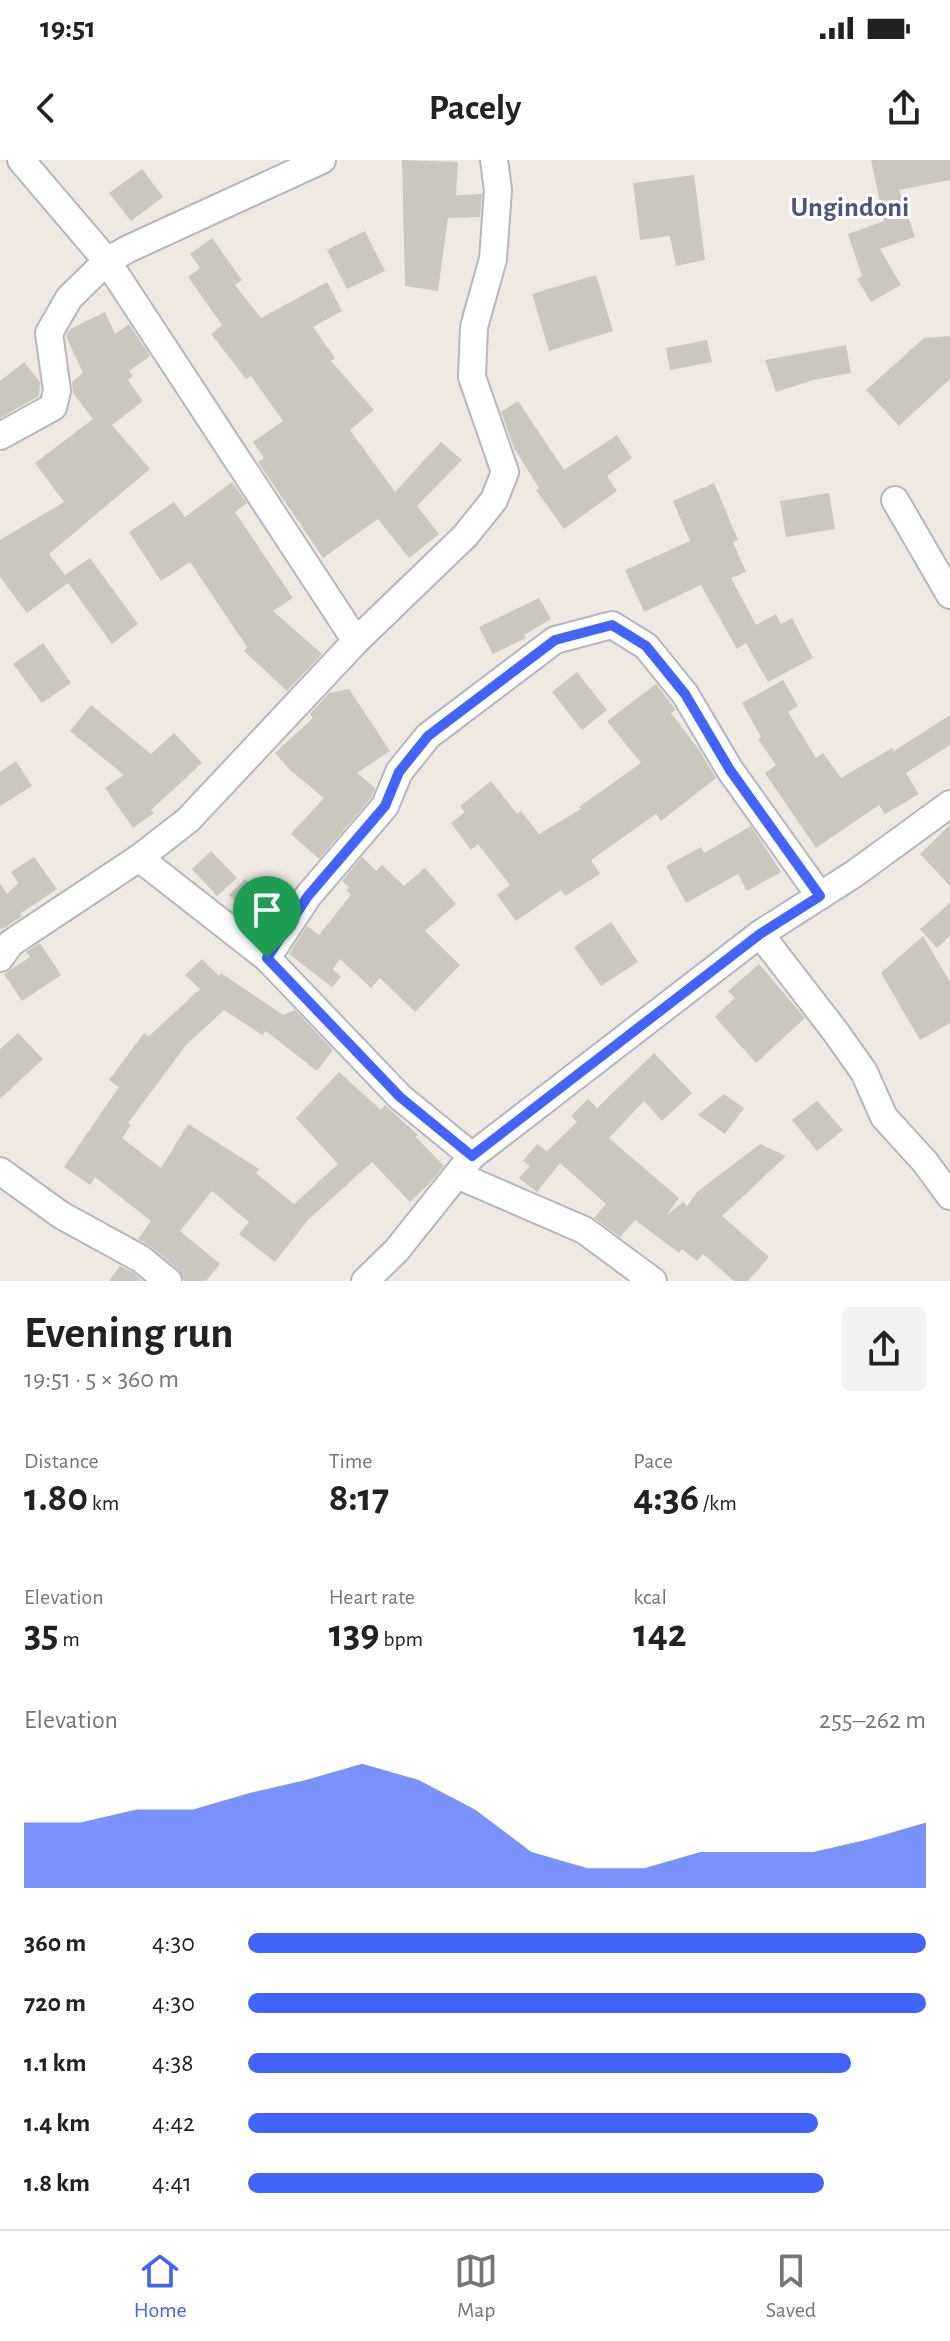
<!DOCTYPE html>
<html lang="en">
<head>
<meta charset="utf-8">
<style>
  :root { --surface:#fff; --page:#f2f2f2; --text:#222; --muted:#767676; --line:#e0e0e0; --accent:#4264fb }
  body { margin:0; font-family:"Alegreya Sans",sans-serif; background:var(--page); color:var(--text); height:100vh; display:flex; flex-direction:column; font-size:30px; white-space:nowrap }
  * { box-sizing:border-box; margin:0 }
  p { font-size:26px; color:var(--muted) }
  .icon { flex:none; width:44px; height:44px; fill:none; stroke:currentColor; stroke-width:2; stroke-linecap:round; stroke-linejoin:round }
  .map { position:relative; height:1121px; overflow:hidden }
  .side { display:flex; flex-direction:column; background:var(--surface); flex:1 }
  .side>* { flex:none }
  .pin { position:absolute; display:grid; place-items:center; width:68px; height:68px; color:#fff; margin:-82px -34px; border-radius:50% 50% 50% 0; rotate:-45deg; box-shadow:0 0 8px #0007 }
  .pin .icon { rotate:45deg }
  .round { display:grid; place-items:center; flex:none; width:84px; height:84px; border-radius:8px; background:var(--page) }
  .headline { display:flex; align-items:center; justify-content:space-between; height:136px; padding:0 24px }
  h1 { font-size:44px; font-weight:700; line-height:60px }
  .stats { display:grid; grid-template-columns:repeat(3,1fr); gap:12px; height:136px; padding:8px 24px }
  .stats div { display:grid; align-content:center }
  .stats b { font-size:40px; font-weight:700 }
  .stats small { font-size:22px; font-weight:400 }
  .stats p { font-size:22px }
  .chart { height:224px; padding:16px 24px }
  .chart p { display:flex; justify-content:space-between }
  .chart svg { width:100%; height:144px; margin-top:8px; fill:var(--accent); opacity:.7 }
  ul { padding:0 24px; list-style:none; font-size:26px }
  li { display:grid; grid-template-columns:128px 96px 1fr; align-items:center; height:60px }
  li i { height:20px; border-radius:10px; background:var(--accent) }
  .status { display:flex; justify-content:space-between; align-items:center; height:56px; padding:0 40px; background:var(--surface); direction:ltr }
  .status svg { height:22px; fill:currentColor }
  header { display:flex; justify-content:space-between; align-items:center; height:104px; padding:0 24px; background:var(--surface); font-size:36px; font-weight:700 }
  .tabs { display:flex; justify-content:space-around; align-items:center; height:112px; border-top:2px solid var(--line); background:var(--surface); font-size:22px; color:var(--muted) }
  .tabs a { display:grid; justify-items:center; gap:4px }
  .tabs .active { color:var(--accent) }
  .map>svg:first-child { display:block }
  .building { fill:#cbc7bf }
  .lines { fill:none; stroke-linecap:round; stroke-linejoin:round }
  .minor-casing { stroke:#b4b7c1; stroke-width:30 }
  .minor { stroke:#fff; stroke-width:26 }
  .route-casing { stroke:#fff; stroke-width:16 }
  .route { stroke:#4264fb; stroke-width:10 }
  .labels { text-anchor:middle; stroke-width:6; stroke-linejoin:round; paint-order:stroke }
  .quarter-label { font-size:28px; font-weight:bold; fill:#4d5680; stroke:#fff }
</style>
</head>
<body>
<div class="status"><b>19:51</b><svg viewBox="0 0 49 12"><path d="M0 12V9h3v3zM5 12V6h3v6zM10 12V3h3v9zM15 12V0h3v12zM26 1h20v11H26zM47 4h2v5h-2z"/></svg></div>
<header><svg class="icon" aria-label="back" viewBox="0 0 24 24"><path d="M15 5l-7 7 7 7"/></svg>Pacely<svg class="icon" aria-label="share" viewBox="0 0 24 24"><path d="M12 15V3M7 8l5-5 5 5M5 13v7h14v-7"/></svg></header>
<div class="map">
<svg width="950" height="1121" viewBox="0 0 950 1121">
  <rect width="100%" height="100%" fill="#efe9e1"/>
  <!-- building -->
  <g class="building">
    <path d="M402,0l56,2 -2,33 26,-1 -2,23 -32,1 -10,73 -33,-5z"/>
    <path d="M871,0h79v20l-51,10 16,47 -35,12 21,36 -30,17 -14,-23 5,-3 -14,-42 36,-13z"/>
    <path d="M142,9l21,28 -32,24 -22,-28z"/>
    <path d="M694,15l11,85 -29,6 -6,-30 -30,4 -7,-57z"/>
    <path d="M365,71l20,40 -38,18 -20,-39z"/>
    <path d="M212,78l30,42 -7,5 26,33 66,-36 15,29 -29,16 22,31 -4,3 43,49 -24,20 45,62 46,-50 21,18 -45,46 22,28 -30,24 -31,-39 -55,39 -65,-96 6,-4 -11,-16 30,-21 -32,-45 -5,3 -35,-45 11,-9 -34,-48 12,-9 -10,-14z"/>
    <path d="M596,115l17,56 -64,20 -17,-57z"/>
    <path d="M105,152l10,22 14,-10 21,32 -21,15 4,5 -5,4 15,21 -31,24 38,44 -101,85 16,21 25,-17 48,66 -26,20 -44,-61 -41,30 -27,-36v-37l64,-38 -29,-39 58,-44 -20,-26 -1,-11 11,-9 -17,-37 4,-7z"/>
    <path d="M950,176v43l-51,47 -33,-36 58,-52z"/>
    <path d="M707,180l5,22 -42,8 -4,-22z"/>
    <path d="M846,185l5,28 -38,7 -37,12 -11,-32z"/>
    <path d="M24,202l16,20 -1,14 -39,22v-37z"/>
    <path d="M518,241l46,69 53,-35 15,23 -25,18 10,15 -53,38 -28,-39 3,-2 -25,-40 -13,-36z"/>
    <path d="M232,322l15,21 -12,9 58,86 -20,13 49,43 -35,37 -43,-40 3,-4 -57,-85 -29,19 -32,-49 45,-30 11,15z"/>
    <path d="M714,323l24,57 -5,2 13,30 -15,6 25,47 20,-11 5,10 11,-6 21,40 -45,24 -22,-39 -9,6 -36,-64 -57,27 -19,-42 65,-29 -17,-40z"/>
    <path d="M829,333l6,36 -49,8 -6,-36z"/>
    <path d="M539,438l12,21 -27,16 2,3 -33,16 -14,-27z"/>
    <path d="M43,483l28,40 -29,20 -29,-39z"/>
    <path d="M577,512l30,38 -25,20 -30,-38z"/>
    <path d="M783,520l15,26 -10,6 28,46 7,-5 18,25 51,-30 2,3 56,-36v30l-44,28 13,21 -34,20 -6,-9 -63,43 -51,-75 11,-8 -18,-26 3,-2 -19,-34z"/>
    <path d="M656,524l20,26 -5,3 29,38 16,27 -55,43 -5,-7 -65,46 9,14 -35,22 -4,-6 -45,31 -19,-26 13,-10 -32,-41 -7,6 -20,-27 14,-11 -5,-6 31,-25 26,33 4,-3 18,23 42,-25 -2,-2 62,-44 -34,-42z"/>
    <path d="M349,529l41,62 -33,22 18,15 -4,10 -52,61 -28,-25 33,-36 -34,-28 -15,-17 38,-35 -3,-4 19,-21z"/>
    <path d="M91,545l60,49 23,-21 28,30 -51,47 3,3 -21,15 -28,-40 19,-13 -54,-44z"/>
    <path d="M16,601l16,25 -32,20v-34z"/>
    <path d="M950,665v61l-30,-32z"/>
    <path d="M751,666l30,46 -34,19 -9,-17 -52,29 -20,-37 35,-19 3,6z"/>
    <path d="M211,691l26,27 -20,18 -25,-27z"/>
    <path d="M34,697l23,32 -37,25 2,2 -19,13 -3,-1v-45l7,11 11,-11 -7,-11z"/>
    <path d="M362,697l14,14 6,-6 22,21 21,-18 31,36 -31,27 35,34 -45,47 -35,-34 -9,10 -31,-29 -7,10 8,8 -9,10 -43,-33 18,-28 12,9 32,-40 -5,-5 3,-3 -7,-6z"/>
    <path d="M245,719l33,34 -15,22 -7,-6 4,-3 -31,-31z"/>
    <path d="M950,743v33l-13,12 -17,-19z"/>
    <path d="M611,762l27,40 -37,24 -27,-39z"/>
    <path d="M923,776l27,46v41l-30,17 -39,-67z"/>
    <path d="M40,783l21,32 -39,26 -18,-27 26,-17 -4,-5z"/>
    <path d="M202,799l17,17 2,-3 62,42 12,-5 38,40 -16,21 -51,-40 -4,4 -38,-25 -38,35 -58,78 3,2 -9,13 39,30 27,-44 71,45 -3,4 38,31 44,-40 -42,-46 43,-46 42,38 4,-5 33,30 -2,2 28,29 -16,19 -18,17 -38,-40 -64,58 -33,42 -36,-28 10,-12 -37,-31 -32,40 40,33 -14,17h-22l-6,-12 -27,-22 -13,-8 13,-18 -56,-44 -5,8 -26,-18 55,-80 -10,-7 35,-47 5,3 51,-47 -15,-14z"/>
    <path d="M759,804l46,54 -49,45 -41,-46 20,-19 -7,-7z"/>
    <path d="M18,873l25,26 -43,40v-50z"/>
    <path d="M654,893l38,40 -30,28 -18,-20 -35,37 70,60 -12,17 16,-13 4,4 11,-15 62,-47 26,12 -64,60 47,41 -21,24h-14l-31,-27 -6,7 -15,-12 -3,4 -44,-33 -15,17 -26,-19 12,-14 -46,-41 -23,29 -18,-14 11,-12 -7,-5 14,-17 14,10 -4,-3 30,-29 -6,-6 17,-17 9,9z"/>
    <path d="M724,934l20,14 -19,26 -27,-19z"/>
    <path d="M817,941l26,29 -26,21 -25,-31z"/>
    <path d="M120,1106l12,6 11,9h-34z"/>
  </g>
  <g class="lines">
    <defs>
      <g id="minor">
        <path d="M21,0l86,101 249,380"/>
        <path d="M0,276l53,-29 4,-16 -8,-58 20,-35 38,-37 21,-12 194,-89"/>
        <path d="M895,340l55,95"/>
        <path d="M139,698l128,100 133,139 72,59"/>
        <path d="M760,774l75,97 29,41 20,45 41,45 25,34"/>
        <path d="M0,798l11,-15 128,-85 49,-38 168,-179 109,-105 29,-36 11,-28 -33,-95 2,-50 19,-68 5,-69 -4,-30"/>
        <path d="M267,798l41,-62 77,-90 14,-34 29,-36 127,-96 57,-15 34,21 39,48 45,76 90,126"/>
        <path d="M0,1011l61,44 80,44 27,22"/>
        <path d="M457,1015l127,55 69,51"/>
        <path d="M365,1121l31,-30 76,-95 288,-222 94,-60 96,-70"/>
      </g>
    </defs>
    <!-- minor casing -->
    <use href="#minor" class="minor-casing"/>
    <!-- minor -->
    <use href="#minor" class="minor"/>
  </g>
  <g class="lines">
    <defs>
      <path id="route" d="M612,465l34,21 39,48 45,76 90,126 -60,38 -288,222 -72,-59 -133,-139 41,-62 77,-90 14,-34 29,-36 127,-96z"/>
    </defs>
    <!-- route casing -->
    <use href="#route" class="route-casing"/>
    <!-- route -->
    <use href="#route" class="route"/>
  </g>
  <g class="labels">
    <!-- quarter labels -->
    <g class="quarter-label">
      <text x="850" y="56">Ungindoni</text>
    </g>
  </g>
</svg>
<div class="pin" style="left:267px;top:798px;background:#1e9e55"><svg class="icon" aria-label="arrive" viewBox="0 0 24 24"><path d="M6 21V4h12l-3 4 3 4H6"/></svg></div>
</div>
<section class="side">
<div class="headline"><div><h1>Evening run</h1><p>19:51 · 5 × 360 m</p></div><a class="round"><svg class="icon" aria-label="share" viewBox="0 0 24 24"><path d="M12 15V3M7 8l5-5 5 5M5 13v7h14v-7"/></svg></a></div>
<div class="stats">
<div><p>Distance</p><b>1.80<small> km</small></b></div>
<div><p>Time</p><b>8:17</b></div>
<div><p>Pace</p><b>4:36<small> /km</small></b></div>
</div>
<div class="stats">
<div><p>Elevation</p><b>35<small> m</small></b></div>
<div><p>Heart rate</p><b>139<small> bpm</small></b></div>
<div><p>kcal</p><b>142</b></div>
</div>
<div class="chart"><p><span>Elevation</span>255–262 m</p>
<svg viewBox="0 0 160 44" preserveAspectRatio="none"><path d="M0 44V24L10 24L20 20L30 20L40 15L50 11L60 6L70 11L80 20L90 33L100 38L110 38L120 33L130 33L140 33L150 29L160 24V44z"/></svg>
</div>
<ul>
<li><b>360 m</b>4:30<i style="width:100%"></i></li>
<li><b>720 m</b>4:30<i style="width:100%"></i></li>
<li><b>1.1 km</b>4:38<i style="width:89%"></i></li>
<li><b>1.4 km</b>4:42<i style="width:84%"></i></li>
<li><b>1.8 km</b>4:41<i style="width:85%"></i></li>
</ul>
</section>
<nav class="tabs">
<a class="active"><svg class="icon" aria-label="home" viewBox="0 0 24 24"><path d="M3 11l9-7 9 7M6 9v11h12V9"/></svg>Home</a>
<a><svg class="icon" aria-label="map" viewBox="0 0 24 24"><path d="M3 6l6-2 6 2 6-2v14l-6 2-6-2-6 2zM9 4v14M15 6v14"/></svg>Map</a>
<a><svg class="icon" aria-label="saved" viewBox="0 0 24 24"><path d="M7 4h10v16l-5-4-5 4z"/></svg>Saved</a>
</nav>
</body>
</html>
